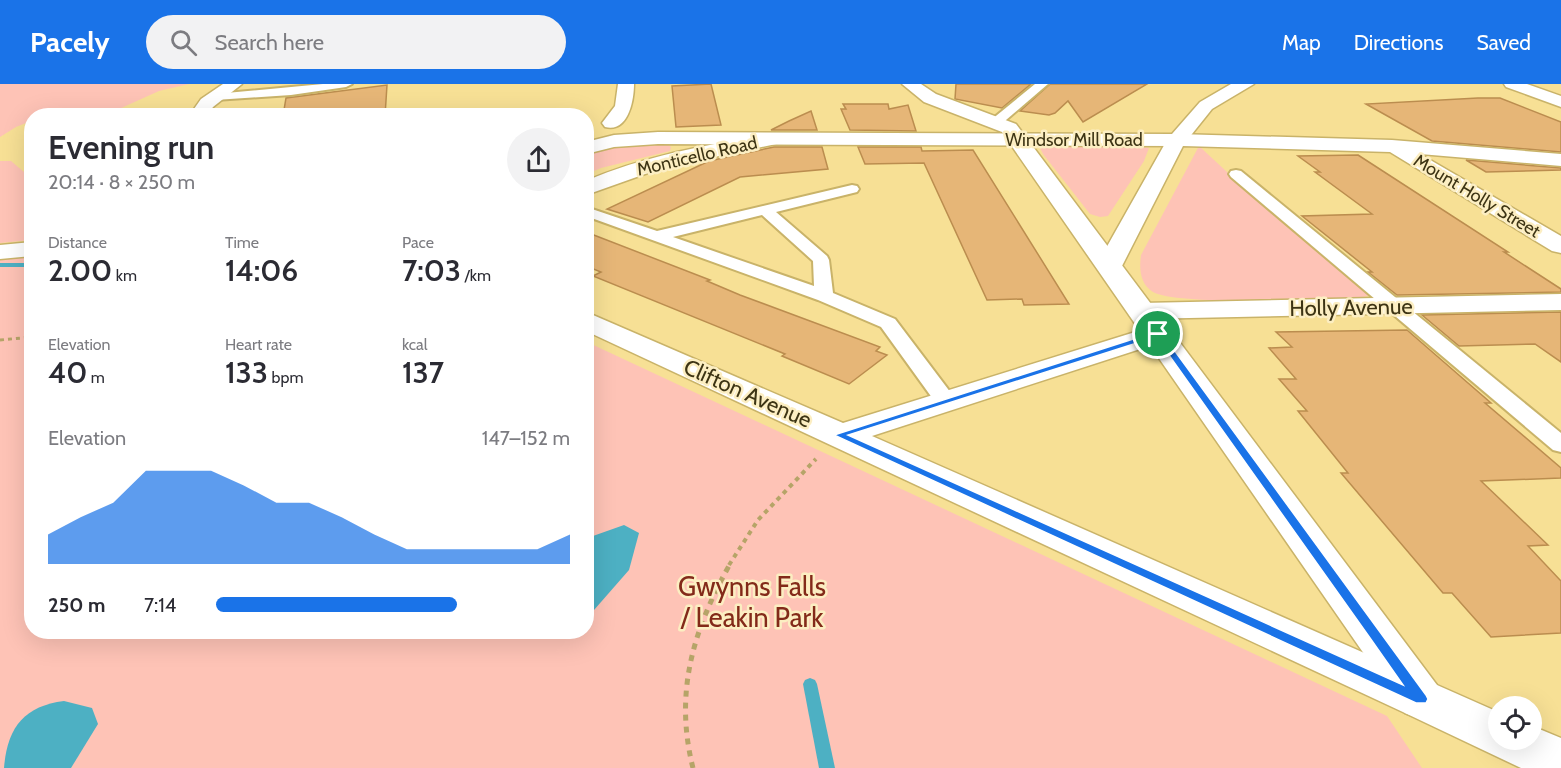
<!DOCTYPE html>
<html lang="en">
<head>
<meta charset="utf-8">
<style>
  :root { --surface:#fff; --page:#f2f2f3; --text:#2b2b33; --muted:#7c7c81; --accent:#1a73e8 }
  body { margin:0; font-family:Cabin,sans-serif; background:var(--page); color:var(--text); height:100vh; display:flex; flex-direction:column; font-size:22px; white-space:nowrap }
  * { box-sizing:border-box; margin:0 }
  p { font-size:20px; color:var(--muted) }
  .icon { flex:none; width:33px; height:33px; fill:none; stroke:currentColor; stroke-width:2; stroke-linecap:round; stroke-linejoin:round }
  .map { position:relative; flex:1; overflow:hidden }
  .side { position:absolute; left:24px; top:24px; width:570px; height:531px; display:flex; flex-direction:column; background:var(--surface); border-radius:24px; box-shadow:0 6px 24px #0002 }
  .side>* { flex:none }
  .controls { position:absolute; left:1488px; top:612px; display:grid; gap:12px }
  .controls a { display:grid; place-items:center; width:54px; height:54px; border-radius:50%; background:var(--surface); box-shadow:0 6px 24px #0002; font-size:30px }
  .pin { position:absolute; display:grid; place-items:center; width:51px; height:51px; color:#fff; margin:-26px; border:3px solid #fff; border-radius:50%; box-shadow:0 2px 6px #0007 }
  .round { display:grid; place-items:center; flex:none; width:63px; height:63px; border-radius:32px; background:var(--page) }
  .overview { display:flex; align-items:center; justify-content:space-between; height:102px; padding:0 24px }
  h1 { font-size:33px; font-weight:600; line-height:45px }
  .metrics { display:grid; grid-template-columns:repeat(3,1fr); gap:9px; height:102px; padding:6px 24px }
  .metrics div { display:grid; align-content:center }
  .metrics b { font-size:30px; font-weight:600 }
  .metrics small { font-size:16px; font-weight:400 }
  .metrics p { font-size:16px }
  .chart { height:168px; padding:12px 24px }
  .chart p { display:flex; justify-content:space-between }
  .chart svg { width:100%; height:108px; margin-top:6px; fill:var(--accent); opacity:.7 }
  ul { padding:0 24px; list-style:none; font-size:20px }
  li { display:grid; grid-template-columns:96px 72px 1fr; align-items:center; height:45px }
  li i { height:15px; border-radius:8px; background:var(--accent) }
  header { display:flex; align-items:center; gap:36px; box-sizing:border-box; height:84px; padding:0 30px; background:var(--accent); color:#fff }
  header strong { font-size:28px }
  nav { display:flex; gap:33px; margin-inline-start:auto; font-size:21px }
  .search { width:420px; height:54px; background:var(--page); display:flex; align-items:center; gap:15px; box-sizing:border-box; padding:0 21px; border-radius:33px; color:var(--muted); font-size:22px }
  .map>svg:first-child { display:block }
  .green { fill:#fec3b6 }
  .water { fill:#4db0c3 }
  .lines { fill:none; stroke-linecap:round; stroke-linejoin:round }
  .stream { fill:#4db0c3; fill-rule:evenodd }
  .building { fill:#e6b677; stroke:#bb8d4f; stroke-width:1.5 }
  .service-casing { stroke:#c9b369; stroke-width:4 }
  .minor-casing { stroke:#c9b369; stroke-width:3 }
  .tertiary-casing { stroke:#c9b369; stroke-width:3 }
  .secondary-casing { stroke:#c9b369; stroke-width:3 }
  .path-far2 { stroke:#b6a468; stroke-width:3; stroke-dasharray:4 4; stroke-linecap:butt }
  .path-far1 { stroke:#b6a468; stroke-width:4; stroke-dasharray:4.5 4.5; stroke-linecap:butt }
  .path { stroke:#b6a468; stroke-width:5; stroke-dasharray:6 6; stroke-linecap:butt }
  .service { fill:#fff; fill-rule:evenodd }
  .minor { fill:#fff; fill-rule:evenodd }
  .tertiary { fill:#fff; fill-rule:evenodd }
  .secondary { fill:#fff; fill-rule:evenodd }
  .route { fill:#1a73e8; stroke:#fff; stroke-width:1.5; fill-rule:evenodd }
  .labels { text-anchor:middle; stroke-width:5; stroke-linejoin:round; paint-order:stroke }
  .far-street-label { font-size:18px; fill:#3d3414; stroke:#fceec2 }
  .street-label { font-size:22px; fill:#3d3414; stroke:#fceec2 }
  .near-park-label { font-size:27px; fill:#832a19; stroke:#fceec2 }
</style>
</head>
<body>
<header>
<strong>Pacely</strong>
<div class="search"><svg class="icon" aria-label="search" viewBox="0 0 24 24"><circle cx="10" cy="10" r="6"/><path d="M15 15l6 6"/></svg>Search here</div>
<nav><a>Map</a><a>Directions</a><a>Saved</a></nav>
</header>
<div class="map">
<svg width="1561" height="684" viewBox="0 0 1561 684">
  <rect width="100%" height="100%" fill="#f7e095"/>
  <!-- green -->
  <g class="green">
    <path d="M0,0h189l-30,7 -40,18 -87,7 -1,5 -15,6 -16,10z"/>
    <path d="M657,60h10l4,3 -1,4 -69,17 -14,6 -1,-20 29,-7z"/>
    <path d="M1049,61l87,1 13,2 -5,13 -36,55 -8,1 -10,-3 -47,-60 -3,-6z"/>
    <path d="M1199,62l41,38 129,108 -1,4 -12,2c-36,1 -178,8 -203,-6 -13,-8 -14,-23 -12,-37z"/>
    <path d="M0,77h11l20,17v62l-31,3z"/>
    <path d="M31,171l1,377h554l1,-290 800,374 35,52h-1422v-510z"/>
  </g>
  <!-- water -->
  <g class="water">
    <path d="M624,441l15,8 -10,37 -42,48v-75l6,-7z"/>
    <path d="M64,617l28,7 6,16 -27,44h-67c3,-40 20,-62 60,-67z"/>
  </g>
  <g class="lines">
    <!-- stream -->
    <g class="stream">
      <rect x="0" y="179" width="32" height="4"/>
      <path d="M810,594l5,2 2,4 18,84h-16l-16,-84 2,-4z"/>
    </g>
  </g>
  <!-- building -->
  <g class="building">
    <path d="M711,0l10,41 -45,2 -4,-41z"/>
    <path d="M956,0h75l-29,24 -47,-9z"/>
    <path d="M1050,0h97l-64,38 -15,-21 -13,12 -6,2 -29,-4z"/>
    <path d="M387,1l-2,31h-102l3,-18z"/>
    <path d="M1478,14h22l61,24v30l-129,-11 -66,-37z"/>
    <path d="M843,20h45l1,5 19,-4 8,26 -66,-1 -9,-21h5z"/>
    <path d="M811,27l6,19h-46l18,-9z"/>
    <path d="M774,63h48l6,22 -88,8 -92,45 -41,-13 102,-48z"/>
    <path d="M858,63h63l1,4 51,-1 96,154 -45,1 -2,-6 -35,1 -63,-137 -59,1z"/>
    <path d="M1358,71l150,97h-4l57,37v3l-164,3 -29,-23h4l-70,-56 70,-2 -57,-42h5l-22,-16z"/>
    <path d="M1466,76l95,8v2l-75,2z"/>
    <path d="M586,148l124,48 -3,1 33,14 140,52 -4,4 11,4 -38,29 -67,-28 3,-2 -192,-78 8,-4 -15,-6z"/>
    <path d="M1561,228v50l-26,-18 -76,2 -37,-31z"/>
    <path d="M1407,246l84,73h-6l76,65v10l-80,3 67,64 -20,1 33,35v52l-70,4 -39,-44h-9l-102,-120h7l-50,-62h9l-28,-32h17l-27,-31 23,-1 -16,-15z"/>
  </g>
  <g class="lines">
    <defs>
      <g id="service">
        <path d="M323,0h29l-6,3 -55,8 -76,5 -6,-3 6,-3z"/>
        <path d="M1035,0h13l-49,42h-8l-2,-3 2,-3z"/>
        <path d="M1236,86l5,1 320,262v19l-8,-2 -322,-273 -2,-3 2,-3z"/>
        <path d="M852,101l5,1 2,3 -2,3 -81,20 51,44 2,4 4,33 62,26 62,82 -3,5 -8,1 -8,-1 -57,-79 -63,-27 -232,-84v-9l71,24zM762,131l51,46 1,25 -141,-49z"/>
      </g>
      <g id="minor">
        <path d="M223,0h19l-29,23 -6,9h-18l12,-17z"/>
        <path d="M618,0h16c0,17 -6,49 -29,43l-3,-4 13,-17z"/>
        <path d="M1504,0h23l34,12v11l-55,-20z"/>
        <path d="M774,49l7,2 2,4 -2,4 -119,25 -76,27v-14c60,-26 124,-36 188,-48z"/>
        <path d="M1177,50l215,6 169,14v12l-141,-12 141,82v17l-9,-2 -162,-99 -207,-6 -61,120 -4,5 -9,3 -9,-3 -4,-5 71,-126 3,-4z"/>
        <path d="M1561,210v16l-419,9 -10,-2 -4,-6 4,-6 10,-2z"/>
        <path d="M586,228l257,111 305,-95 10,-3 10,3 4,6 -4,6 -296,96 565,249 7,14 -7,14 -16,6 -16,-6 -819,-382z"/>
      </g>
      <path id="tertiary" d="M902,0h19l15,10 80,30 421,561 61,27v28h34v-14l29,12v30h-40l-116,-55 -403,-581 -78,-30z"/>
      <g id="secondary">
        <path d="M1231,0h23l-42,25 -28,35 -7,2 -519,-2 -44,3 -28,7v-12l28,-7 44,-3 514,2 28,-32z"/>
        <path d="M32,158v14l-32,3v-14z"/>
      </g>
    </defs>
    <!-- service casing -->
    <use href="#service" class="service-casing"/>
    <!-- minor casing -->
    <use href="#minor" class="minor-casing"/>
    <!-- tertiary casing -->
    <use href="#tertiary" class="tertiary-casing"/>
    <!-- secondary casing -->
    <use href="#secondary" class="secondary-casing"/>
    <!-- path-far2 -->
    <path class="path-far2" d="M0,256l32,-3"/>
    <!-- path-far1 -->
    <path class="path-far1" d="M729,481l29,-45 58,-61"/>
    <!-- path -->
    <path class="path" d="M693,684c-19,-75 0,-138 37,-204"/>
    <!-- service -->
    <use href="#service" class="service"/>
    <!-- minor -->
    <use href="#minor" class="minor"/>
    <!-- tertiary -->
    <use href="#tertiary" class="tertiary"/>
    <!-- secondary -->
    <use href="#secondary" class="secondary"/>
  </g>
  <!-- route -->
  <path class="route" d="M1155,248h6l265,363 2,4 -2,4h-10l-582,-268zM1156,253l214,301 33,47 -555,-250z"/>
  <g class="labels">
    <!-- far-street labels -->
    <g class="far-street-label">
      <text x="1074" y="62">Windsor Mill Road</text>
      <text transform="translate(697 72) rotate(-13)" y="6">Monticello Road</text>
      <text transform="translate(1477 112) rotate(31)" y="6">Mount Holly Street</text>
    </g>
    <!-- street labels -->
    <g class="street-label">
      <text transform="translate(1351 223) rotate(-1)" y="8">Holly Avenue</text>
      <text transform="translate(748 309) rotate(24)" y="8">Clifton Avenue</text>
    </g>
    <!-- near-park labels -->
    <g class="near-park-label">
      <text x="752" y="512">Gwynns Falls<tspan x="752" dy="31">/ Leakin Park</tspan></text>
    </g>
  </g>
</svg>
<div class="controls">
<a><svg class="icon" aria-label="locate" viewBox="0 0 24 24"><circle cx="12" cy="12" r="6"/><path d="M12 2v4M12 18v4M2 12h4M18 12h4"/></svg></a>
</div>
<div class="pin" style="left:1158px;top:250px;background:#1e9e55"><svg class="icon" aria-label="arrive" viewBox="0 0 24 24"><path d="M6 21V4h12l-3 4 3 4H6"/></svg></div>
<section class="side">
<div class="overview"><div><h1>Evening run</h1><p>20:14 · 8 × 250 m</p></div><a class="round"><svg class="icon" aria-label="share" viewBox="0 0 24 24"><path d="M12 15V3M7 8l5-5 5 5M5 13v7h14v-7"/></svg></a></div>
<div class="metrics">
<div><p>Distance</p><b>2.00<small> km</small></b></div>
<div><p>Time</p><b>14:06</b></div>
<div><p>Pace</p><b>7:03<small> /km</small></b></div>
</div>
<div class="metrics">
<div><p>Elevation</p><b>40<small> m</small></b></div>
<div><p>Heart rate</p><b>133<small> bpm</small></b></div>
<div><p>kcal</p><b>137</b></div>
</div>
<div class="chart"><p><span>Elevation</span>147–152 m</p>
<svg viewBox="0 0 160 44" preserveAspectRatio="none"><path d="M0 44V32L10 25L20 19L30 6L40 6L50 6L60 12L70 19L80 19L90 25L100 32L110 38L120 38L130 38L140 38L150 38L160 32V44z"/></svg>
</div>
<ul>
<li><b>250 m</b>7:14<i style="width:68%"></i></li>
</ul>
</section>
</div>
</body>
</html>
